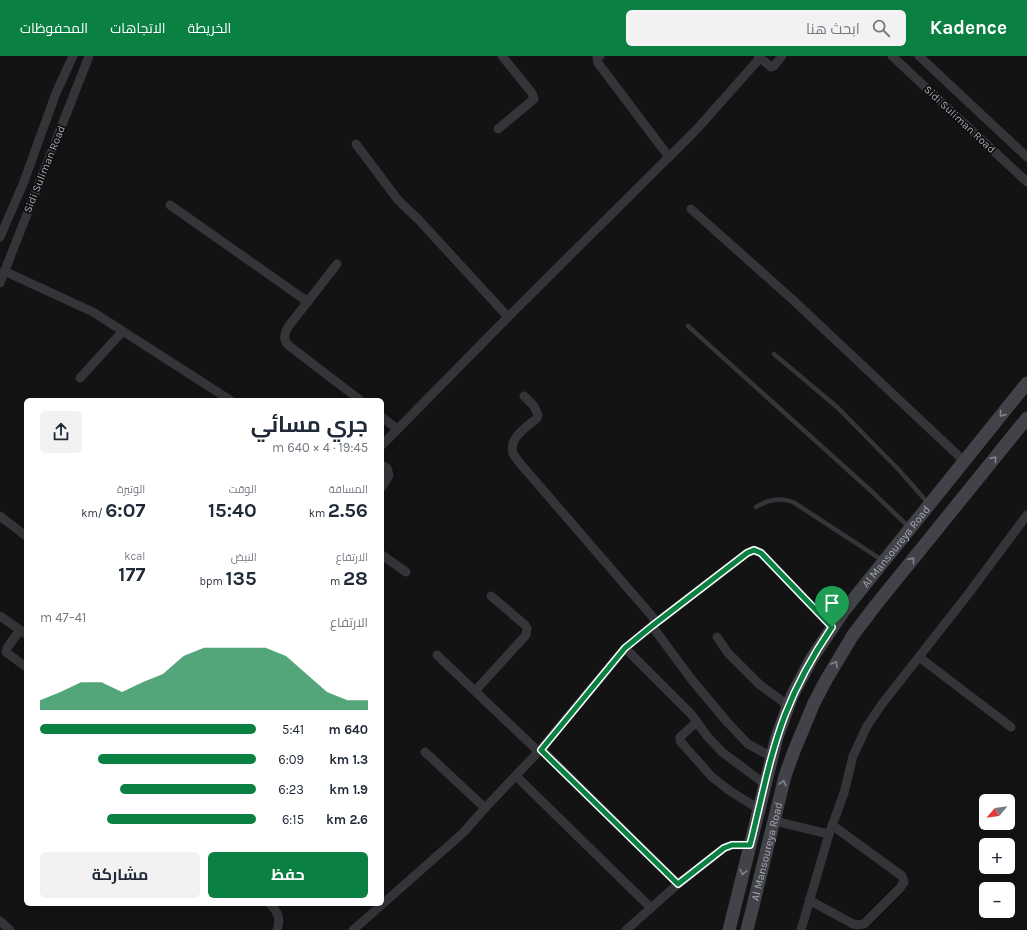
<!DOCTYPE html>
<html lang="ar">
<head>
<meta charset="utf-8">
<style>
  :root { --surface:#fff; --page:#f2f2f3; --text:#1f2937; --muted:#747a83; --accent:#0b8043 }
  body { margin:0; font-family:Karla,Cairo,sans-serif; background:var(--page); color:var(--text); direction:rtl; height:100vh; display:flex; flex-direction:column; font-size:15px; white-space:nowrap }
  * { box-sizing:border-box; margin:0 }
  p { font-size:13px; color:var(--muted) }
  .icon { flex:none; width:22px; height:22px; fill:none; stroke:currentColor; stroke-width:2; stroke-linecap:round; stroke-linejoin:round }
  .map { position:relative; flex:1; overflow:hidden; direction:ltr }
  .panel { position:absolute; left:24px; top:342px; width:360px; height:508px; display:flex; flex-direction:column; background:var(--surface); border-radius:6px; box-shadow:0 4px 16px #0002; direction:rtl }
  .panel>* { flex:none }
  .needle { width:26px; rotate:242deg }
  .fabs { position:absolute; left:979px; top:738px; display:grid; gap:8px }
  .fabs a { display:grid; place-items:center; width:36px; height:36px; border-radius:6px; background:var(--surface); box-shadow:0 4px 16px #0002; font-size:20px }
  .pin { position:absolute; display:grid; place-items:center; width:34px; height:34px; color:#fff; margin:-41px -17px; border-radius:50% 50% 50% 0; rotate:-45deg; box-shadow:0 0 4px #0007 }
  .pin .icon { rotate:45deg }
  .round { display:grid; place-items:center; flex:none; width:42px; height:42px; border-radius:6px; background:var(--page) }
  .overview { display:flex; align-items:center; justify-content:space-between; height:68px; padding:0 16px }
  h1 { font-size:22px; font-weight:700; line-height:30px }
  .figures { display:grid; grid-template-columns:repeat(3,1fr); gap:6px; height:68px; padding:4px 16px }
  .figures div { display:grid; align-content:center }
  .figures b { font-size:20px; font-weight:700 }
  .figures small { font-size:11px; font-weight:400 }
  .figures p { font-size:11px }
  .chart { height:112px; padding:8px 16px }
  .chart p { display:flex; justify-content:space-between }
  .chart svg { width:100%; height:72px; margin-top:4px; fill:var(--accent); opacity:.7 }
  .cta { display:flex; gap:8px; margin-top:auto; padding:8px 16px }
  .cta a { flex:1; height:46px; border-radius:6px; background:var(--accent); color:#fff; font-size:16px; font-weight:700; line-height:46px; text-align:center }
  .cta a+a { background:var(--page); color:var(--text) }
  ul { padding:0 16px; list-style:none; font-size:13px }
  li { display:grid; grid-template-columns:64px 48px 1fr; align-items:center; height:30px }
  li i { height:10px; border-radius:5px; background:var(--accent) }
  header { display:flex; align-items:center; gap:24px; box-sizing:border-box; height:56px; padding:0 20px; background:var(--accent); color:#fff }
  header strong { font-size:19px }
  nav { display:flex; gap:22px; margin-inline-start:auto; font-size:14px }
  .search { width:280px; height:36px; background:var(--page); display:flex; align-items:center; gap:10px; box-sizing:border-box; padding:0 14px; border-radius:6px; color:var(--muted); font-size:15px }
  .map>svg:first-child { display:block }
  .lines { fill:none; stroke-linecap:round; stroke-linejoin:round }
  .lane { stroke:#343439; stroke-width:4.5 }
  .street { stroke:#343439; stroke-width:9 }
  .secondary { stroke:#424349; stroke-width:13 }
  .oneway { stroke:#82858f }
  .route-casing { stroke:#fff; stroke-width:8 }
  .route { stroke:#0b8043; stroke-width:5 }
  .labels { text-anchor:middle; stroke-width:3.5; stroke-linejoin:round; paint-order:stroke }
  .street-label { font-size:11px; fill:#a5a8b4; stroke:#0e0e0f }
</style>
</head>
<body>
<header>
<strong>Kadence</strong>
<div class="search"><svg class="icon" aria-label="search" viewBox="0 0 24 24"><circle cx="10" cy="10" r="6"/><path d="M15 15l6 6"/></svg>ابحث هنا</div>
<nav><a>الخريطة</a><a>الاتجاهات</a><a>المحفوظات</a></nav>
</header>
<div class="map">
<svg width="1027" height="874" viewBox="0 0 1027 874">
  <rect width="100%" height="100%" fill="#131314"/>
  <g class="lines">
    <!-- lane -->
    <g class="lane">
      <path d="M688,270l181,163 41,39"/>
      <path d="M774,298l63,53 62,63 29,33"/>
      <path d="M756,451c12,-7 23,-10 37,-5l89,58"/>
    </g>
    <!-- street -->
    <g class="street">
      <path d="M600,0l-3,2 1,5 71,94"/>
      <path d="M758,0l13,11 3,-1 8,-10"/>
      <path d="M892,0l135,126"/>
      <path d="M919,0l108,101"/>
      <path d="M498,73l36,-30 -2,-6 -30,-37"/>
      <path d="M356,88l42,56 20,19 90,98"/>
      <path d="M170,149l138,97"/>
      <path d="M691,153l102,91 171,161"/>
      <path d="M0,181l23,-53 33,-91 17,-37"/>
      <path d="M337,208l-49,63c-4,8 -5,11 0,18l72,55"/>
      <path d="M4,215l89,41 137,88"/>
      <path d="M0,227l89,-227"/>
      <path d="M80,322l42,-46"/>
      <path d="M524,340l10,10 4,9 -1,3c-9,8 -29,20 -24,35 2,5 8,11 11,15l133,154"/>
      <path d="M382,361l15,12"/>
      <path d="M382,389l126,-128 189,-188 63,-71"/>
      <path d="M382,409l5,3 2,7 -7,12"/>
      <path d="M0,460l26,20"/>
      <path d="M382,499l24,17"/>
      <path d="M0,560l26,18"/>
      <path d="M652,570l40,54 36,43 20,21 24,13"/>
      <path d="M20,574l-13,18 -1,4 20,15"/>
      <path d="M717,581l11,16 32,32 29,21"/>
      <path d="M625,592l66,66 16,22 15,16 43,32"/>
      <path d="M437,599l102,97"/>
      <path d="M919,601l92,70"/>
      <path d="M475,635l51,-56 1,-7 -2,-3 -34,-29"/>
      <path d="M697,666l-17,15v4l32,36 18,14 29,18"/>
      <path d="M541,693l137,135"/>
      <path d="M425,696l60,56"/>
      <path d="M516,720l135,132"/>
      <path d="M775,765l54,13 -28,96"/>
      <path d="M829,778l15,-41 9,-37 14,-30 15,-22 87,-111 58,-78"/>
      <path d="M809,844l44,24 5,1 6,-1 36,-36 4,-6 -2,-6 -70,-51"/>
      <path d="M270,848c8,8 11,15 7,26"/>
      <path d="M0,865l10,9"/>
      <path d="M353,874l111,-98 21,-24 56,-59 84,-101 27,-22 95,-73 7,-3 7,3 71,74"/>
      <path d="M626,874l52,-46 46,-36 8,-3h18"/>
    </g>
    <!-- secondary -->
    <g class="secondary">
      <path id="s1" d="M729,874l48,-193 15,-41 20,-38 31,-46 184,-229"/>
      <path id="s2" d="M747,874l38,-154 9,-25 20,-48 12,-23 27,-45 22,-29 152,-188"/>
    </g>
  </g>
  <!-- one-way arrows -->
  <defs><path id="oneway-chevron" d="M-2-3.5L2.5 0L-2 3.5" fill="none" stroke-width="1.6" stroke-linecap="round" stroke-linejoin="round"/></defs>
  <g class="oneway">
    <use href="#oneway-chevron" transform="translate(1002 358) rotate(129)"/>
    <use href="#oneway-chevron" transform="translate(994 403) rotate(-51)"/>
    <use href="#oneway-chevron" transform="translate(912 504) rotate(-51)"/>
    <use href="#oneway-chevron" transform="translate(835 608) rotate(-60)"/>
    <use href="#oneway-chevron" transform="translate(783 727) rotate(-76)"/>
    <use href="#oneway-chevron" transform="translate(743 816) rotate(104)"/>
  </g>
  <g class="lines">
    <defs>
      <path id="route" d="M754,494l7,3 71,74c-19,28 -35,57 -47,88 -16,42 -24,87 -35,130h-18l-8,3 -46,36 -137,-134 84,-102 27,-22 95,-73z"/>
    </defs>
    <!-- route casing -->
    <use href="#route" class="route-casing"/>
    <!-- route -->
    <use href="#route" class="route"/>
  </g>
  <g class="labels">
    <!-- street labels -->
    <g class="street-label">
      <text transform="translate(960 63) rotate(43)" y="4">Sidi Suliman Road</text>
      <text transform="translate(44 113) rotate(-68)" y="4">Sidi Suliman Road</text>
      <text dy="4" stroke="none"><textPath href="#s1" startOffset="425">Al Mansoureya Road</textPath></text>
      <text dy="4" stroke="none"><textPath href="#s2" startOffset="81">Al Mansoureya Road</textPath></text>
    </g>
  </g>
</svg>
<div class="fabs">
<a><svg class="needle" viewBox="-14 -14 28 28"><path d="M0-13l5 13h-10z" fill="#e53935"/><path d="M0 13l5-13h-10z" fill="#747a83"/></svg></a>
<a>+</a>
<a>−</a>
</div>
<div class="pin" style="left:832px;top:571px;background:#1e9e55"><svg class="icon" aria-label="arrive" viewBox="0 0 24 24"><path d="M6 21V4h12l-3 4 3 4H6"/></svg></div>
<section class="panel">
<div class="overview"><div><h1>جري مسائي</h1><p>19:45 · 4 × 640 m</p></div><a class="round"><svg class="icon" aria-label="share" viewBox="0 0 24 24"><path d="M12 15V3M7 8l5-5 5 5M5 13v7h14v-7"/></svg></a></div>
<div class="figures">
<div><p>المسافة</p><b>2.56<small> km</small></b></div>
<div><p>الوقت</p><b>15:40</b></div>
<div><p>الوتيرة</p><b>6:07<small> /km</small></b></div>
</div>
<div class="figures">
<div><p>الارتفاع</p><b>28<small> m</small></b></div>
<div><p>النبض</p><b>135<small> bpm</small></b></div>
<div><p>kcal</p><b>177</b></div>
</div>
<div class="chart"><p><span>الارتفاع</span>41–47 m</p>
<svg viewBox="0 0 160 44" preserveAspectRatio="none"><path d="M0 44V38L10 33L20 27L30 27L40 33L50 27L60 22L70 11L80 6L90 6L100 6L110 6L120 11L130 22L140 33L150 38L160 38V44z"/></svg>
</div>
<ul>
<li><b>640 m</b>5:41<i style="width:100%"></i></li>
<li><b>1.3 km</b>6:09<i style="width:73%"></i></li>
<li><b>1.9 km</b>6:23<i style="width:63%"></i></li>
<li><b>2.6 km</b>6:15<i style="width:69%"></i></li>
</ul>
<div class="cta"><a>حفظ</a><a>مشاركة</a></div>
</section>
</div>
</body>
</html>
